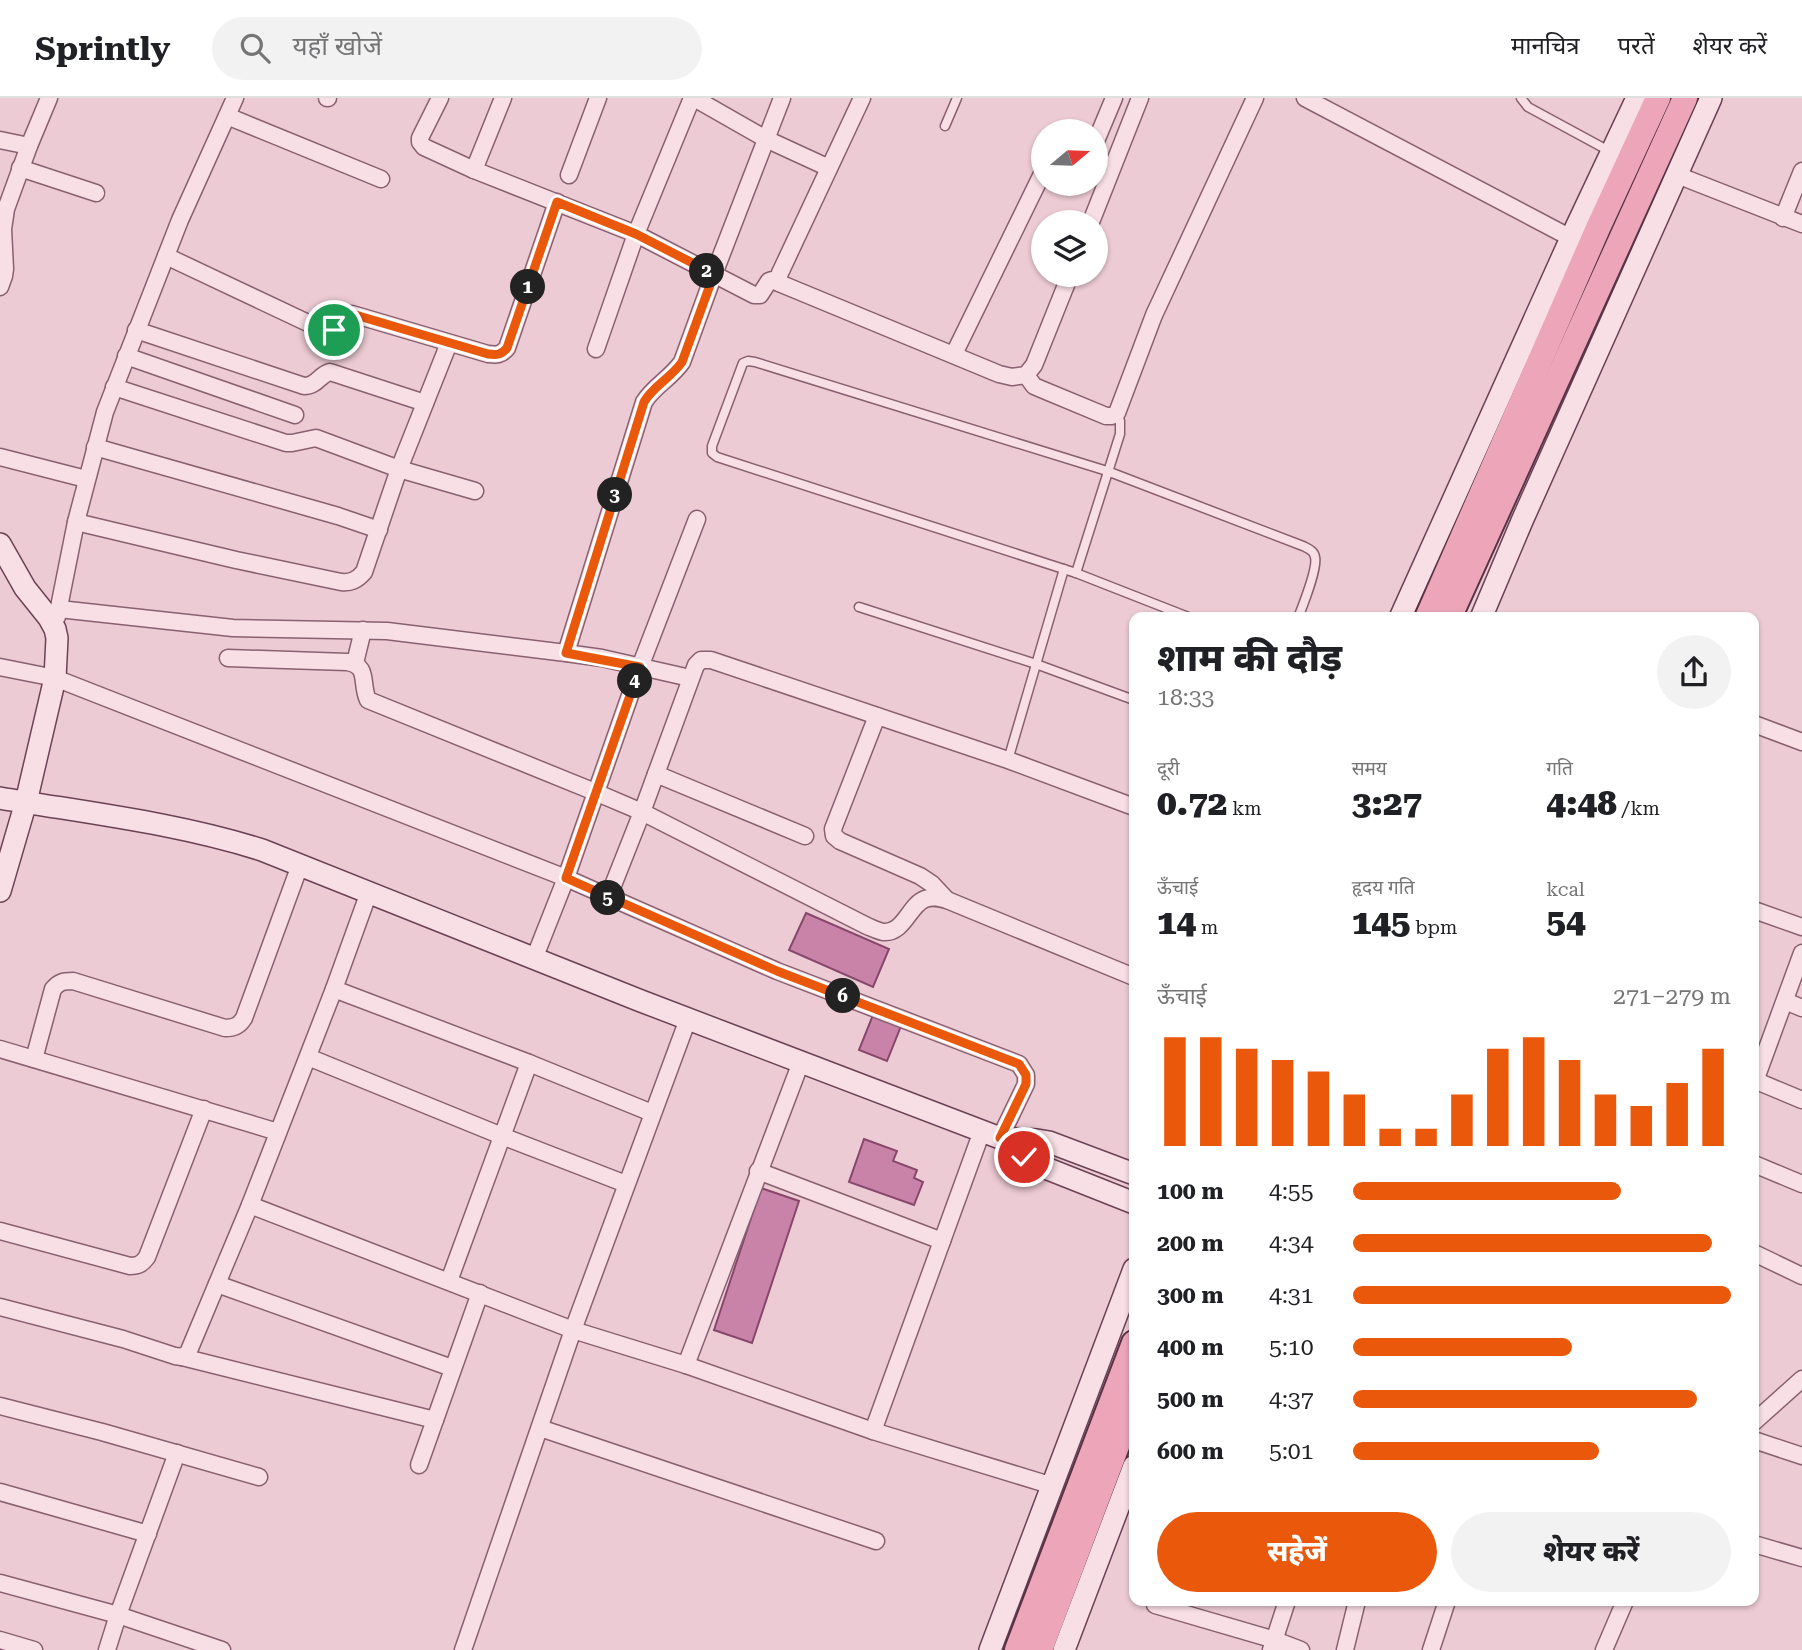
<!DOCTYPE html>
<html lang="hi">
<head>
<meta charset="utf-8">
<style>
  :root { --surface:#fff; --page:#f2f2f2; --text:#202124; --muted:#757577; --line:#e0e0e0; --accent:#ea580c }
  body { margin:0; font-family:"Roboto Serif","Noto Sans Devanagari",serif; background:var(--page); color:var(--text); height:100vh; display:flex; flex-direction:column; font-size:26px; white-space:nowrap }
  * { box-sizing:border-box; margin:0 }
  p { font-size:23px; color:var(--muted) }
  .icon { flex:none; width:38px; height:38px; fill:none; stroke:currentColor; stroke-width:2; stroke-linecap:round; stroke-linejoin:round }
  .map { position:relative; flex:1; overflow:hidden }
  .sheet { position:absolute; left:1129px; top:514px; width:630px; height:994px; display:flex; flex-direction:column; background:var(--surface); border-radius:14px; box-shadow:0 2px 5px #0004 }
  .sheet>* { flex:none }
  .needle { width:46px; rotate:71deg }
  .controls { position:absolute; left:1031px; top:21px; display:grid; gap:14px }
  .controls a { display:grid; place-items:center; width:77px; height:77px; border-radius:50%; background:var(--surface); box-shadow:0 2px 5px #0004; font-size:35px }
  .pin { position:absolute; display:grid; place-items:center; width:60px; height:60px; color:#fff; margin:-30px; border:4px solid #fff; border-radius:50%; box-shadow:0 2px 7px #0007 }
  .km { position:absolute; width:35px; height:35px; margin:-18px; border-radius:50%; background:#222; color:#fff; font-size:19px; line-height:35px; text-align:center }
  .round { display:grid; place-items:center; flex:none; width:74px; height:74px; border-radius:37px; background:var(--page) }
  .summary { display:flex; align-items:center; justify-content:space-between; height:119px; padding:0 28px }
  h1 { font-size:38px; font-weight:800; line-height:52px }
  .figures { display:grid; grid-template-columns:repeat(3,1fr); gap:10px; height:119px; padding:7px 28px }
  .figures div { display:grid; align-content:center }
  .figures b { font-size:35px; font-weight:800 }
  .figures small { font-size:19px; font-weight:400 }
  .figures p { font-size:19px }
  .chart { height:196px; padding:14px 28px }
  .chart p { display:flex; justify-content:space-between }
  .chart svg { width:100%; height:126px; margin-top:7px; stroke:var(--accent); stroke-width:6 }
  .cta { display:flex; gap:14px; margin-top:auto; padding:14px 28px }
  .cta a { flex:1; height:80px; border-radius:42px; background:var(--accent); color:#fff; font-size:28px; font-weight:800; line-height:80px; text-align:center }
  .cta a+a { background:var(--page); color:var(--text) }
  ul { padding:0 28px; list-style:none; font-size:23px }
  li { display:grid; grid-template-columns:112px 84px 1fr; align-items:center; height:52px }
  li i { height:18px; border-radius:9px; background:var(--accent) }
  header { display:flex; align-items:center; gap:42px; box-sizing:border-box; height:98px; padding:0 35px; background:var(--surface); border-bottom:2px solid var(--line) }
  header strong { font-size:33px }
  nav { display:flex; gap:38px; margin-inline-start:auto; font-size:24px }
  .search { width:490px; height:63px; background:var(--page); display:flex; align-items:center; gap:18px; box-sizing:border-box; padding:0 24px; border-radius:38px; color:var(--muted); font-size:26px }
  .map>svg:first-child { display:block }
  .building { fill:#c983a9; stroke:#87476b; stroke-width:2 }
  .lines { fill:none; stroke-linecap:round; stroke-linejoin:round }
  .lane-casing { stroke:#896071; stroke-width:11 }
  .street-casing { stroke:#896071; stroke-width:19 }
  .secondary-casing { stroke:#6b4255; stroke-width:24 }
  .primary-casing { stroke:#583345; stroke-width:28 }
  .lane { stroke:#f8dee5; stroke-width:8 }
  .street { stroke:#f8dee5; stroke-width:16 }
  .secondary { stroke:#f8dee5; stroke-width:21 }
  .primary { stroke:#eda6b9; stroke-width:24 }
  .route-casing { stroke:#fff; stroke-width:14 }
  .route { stroke:#ea580c; stroke-width:9 }
</style>
</head>
<body>
<header>
<strong>Sprintly</strong>
<div class="search"><svg class="icon" aria-label="search" viewBox="0 0 24 24"><circle cx="10" cy="10" r="6"/><path d="M15 15l6 6"/></svg>यहाँ खोजें</div>
<nav><a>मानचित्र</a><a>परतें</a><a>शेयर करें</a></nav>
</header>
<div class="map">
<svg width="1802" height="1552" viewBox="0 0 1802 1552">
  <rect width="100%" height="100%" fill="#edcbd4"/>
  <!-- building -->
  <g class="building">
    <path d="M806,815l83,36 -16,38 -84,-37z"/>
    <path d="M873,917l28,11 -14,35 -28,-11z"/>
    <path d="M864,1041l33,12 -4,10 24,9 -3,8 9,4 -9,23 -65,-23z"/>
    <path d="M761,1090l38,13 -47,142 -38,-13z"/>
  </g>
  <g class="lines">
    <defs>
      <g id="lane">
        <path d="M1521,0l7,9 83,45"/>
        <path d="M945,28l12,-28"/>
        <path d="M1076,475l44,-139v-13l-3,-8"/>
        <path d="M859,509l177,57 98,36"/>
        <path d="M1191,520l-115,-45 -359,-116 -5,-4v-7l31,-83 5,-2 7,1 352,109 196,75c6,3 11,5 12,11 3,11 -12,48 -17,61"/>
        <path d="M1008,662l56,-191"/>
      </g>
      <g id="street">
        <path d="M327,0h1"/>
        <path d="M440,0l-20,40v4l4,5 50,23 162,64 118,61h6l9,-14 3,-1 7,3"/>
        <path d="M694,0l72,41 63,29"/>
        <path d="M862,0l-82,175 -2,6 1,4 220,91 13,3 14,-2 8,-10 36,-90"/>
        <path d="M1305,0l266,140"/>
        <path d="M227,18l154,63"/>
        <path d="M0,42l29,6"/>
        <path d="M1096,43l18,-43"/>
        <path d="M20,70l76,25"/>
        <path d="M474,72l29,-72"/>
        <path d="M569,77l29,-77"/>
        <path d="M1677,77l125,49"/>
        <path d="M1783,120l19,-47"/>
        <path d="M1091,124l49,-124"/>
        <path d="M166,158l161,76 7,-2 10,-15 8,-1 136,40c9,1 13,1 19,-6l50,-146"/>
        <path d="M0,189l4,-11 1,-7 -2,-40 3,-20 23,-63 20,-48"/>
        <path d="M136,232l168,56c13,0 15,-11 26,-14l95,31"/>
        <path d="M596,251l40,-115 56,-136"/>
        <path d="M954,256l89,-182"/>
        <path d="M126,258l169,59"/>
        <path d="M1026,277l8,11 7,3 65,27h6l5,-3 37,-98 101,-217"/>
        <path d="M114,289l172,56h6l24,-5 83,31 76,22"/>
        <path d="M95,349l243,69 41,14"/>
        <path d="M0,359l86,22"/>
        <path d="M76,424l160,38 105,22c10,1 16,-2 23,-10l35,-103 50,-126"/>
        <path d="M59,511l174,19 154,3 179,22 36,5 88,20"/>
        <path d="M57,519l19,-95 29,-110 75,-192 55,-122"/>
        <path d="M566,555l78,-251c10,-16 27,-24 38,-40l32,-88 68,-176"/>
        <path d="M228,560l119,4c23,4 13,21 21,38l227,92 47,20 225,114c5,2 11,5 16,6 21,2 26,-27 42,-33 8,-3 15,-1 22,1l187,77"/>
        <path d="M355,565l8,-33"/>
        <path d="M0,569l55,11 511,200 211,93 242,93 7,11v9l-26,54"/>
        <path d="M877,618l-44,113 1,7 6,5 80,35 12,8 15,16"/>
        <path d="M1754,626l48,18"/>
        <path d="M656,676l149,62"/>
        <path d="M608,800l34,-86 54,-147 5,-5h10l297,100 126,47"/>
        <path d="M1754,812l48,17"/>
        <path d="M534,861l32,-81 74,-211 57,-148"/>
        <path d="M334,891l195,74 123,50"/>
        <path d="M1785,903l17,7"/>
        <path d="M0,951l278,83"/>
        <path d="M308,959l194,79 124,48"/>
        <path d="M34,961l19,-70c6,-7 10,-8 20,-8l152,47c9,0 14,-2 19,-10l56,-153"/>
        <path d="M1754,982l48,20"/>
        <path d="M1754,986l48,-131"/>
        <path d="M1754,1066l48,20"/>
        <path d="M758,1073l184,70"/>
        <path d="M250,1107l323,125 113,35 187,66 180,55"/>
        <path d="M0,1133l130,35c8,0 12,-2 17,-9l57,-148"/>
        <path d="M1754,1155l48,23"/>
        <path d="M449,1183l80,-218"/>
        <path d="M217,1186l235,84"/>
        <path d="M0,1209l123,32 52,17 7,1 6,-4 62,-148 84,-216 35,-97"/>
        <path d="M182,1259l253,63"/>
        <path d="M686,1267l115,-303"/>
        <path d="M0,1308l102,26 157,45"/>
        <path d="M1754,1324l48,-43"/>
        <path d="M540,1330l336,113"/>
        <path d="M873,1333l109,-300"/>
        <path d="M1754,1342l48,16"/>
        <path d="M419,1367l61,-172"/>
        <path d="M0,1394l148,42"/>
        <path d="M1754,1446l48,14"/>
        <path d="M0,1485l118,32 104,35"/>
        <path d="M1155,1507l120,35 26,10"/>
        <path d="M0,1542l34,10"/>
        <path d="M107,1552l11,-35 59,-162"/>
        <path d="M463,1552l110,-320 115,-311"/>
        <path d="M1271,1552l16,-49"/>
        <path d="M1345,1552l12,-49"/>
        <path d="M1431,1552l16,-49"/>
        <path d="M1604,1552l21,-49"/>
      </g>
      <g id="secondary">
        <path d="M0,446l25,44 24,30 6,11 2,9 -2,40 -29,124 -26,89"/>
        <path d="M1400,520l171,-380 66,-140"/>
        <path d="M1481,520l41,-97 189,-423"/>
        <path d="M0,700c88,15 177,25 262,52l379,151 359,137 37,2 12,2 85,32"/>
        <path d="M1005,1041l11,12 17,12 101,40"/>
        <path d="M990,1552l144,-381"/>
        <path d="M1064,1552l70,-184"/>
      </g>
      <g id="primary">
        <path d="M1427,520l171,-390 60,-130"/>
        <path d="M1449,520l236,-520"/>
        <path d="M1017,1552l117,-307"/>
        <path d="M1040,1552l94,-249"/>
      </g>
    </defs>
    <!-- lane casing -->
    <use href="#lane" class="lane-casing"/>
    <!-- street casing -->
    <use href="#street" class="street-casing"/>
    <!-- secondary casing -->
    <use href="#secondary" class="secondary-casing"/>
    <!-- primary casing -->
    <use href="#primary" class="primary-casing"/>
    <!-- lane -->
    <use href="#lane" class="lane"/>
    <!-- street -->
    <use href="#street" class="street"/>
    <!-- secondary -->
    <use href="#secondary" class="secondary"/>
    <!-- primary -->
    <use href="#primary" class="primary"/>
  </g>
  <g class="lines">
    <defs>
      <path id="route" d="M334,232l10,-15 8,-1 136,40c9,1 13,1 19,-6l50,-146 79,32 78,40 -32,88c-11,16 -29,24 -38,40l-78,251 74,14 -74,211 211,93 242,93 7,11v9l-26,54 5,1 19,18"/>
    </defs>
    <!-- route casing -->
    <use href="#route" class="route-casing"/>
    <!-- route -->
    <use href="#route" class="route"/>
  </g>
</svg>
<div class="controls">
<a><svg class="needle" viewBox="-14 -14 28 28"><path d="M0-13l5 13h-10z" fill="#e53935"/><path d="M0 13l5-13h-10z" fill="#757577"/></svg></a>
<a><svg class="icon" aria-label="layers" viewBox="0 0 24 24"><path d="M12 4l9 5-9 5-9-5zM3 14l9 5 9-5"/></svg></a>
</div>
<div class="pin" style="left:334px;top:232px;background:#1e9e55"><svg class="icon" aria-label="arrive" viewBox="0 0 24 24"><path d="M6 21V4h12l-3 4 3 4H6"/></svg></div>
<div class="pin" style="left:1024px;top:1059px;background:#d93025"><svg class="icon" aria-label="check" viewBox="0 0 24 24"><path d="M5 12l5 5 9-10"/></svg></div>
<b class="km" style="left:528px;top:189px">1</b>
<b class="km" style="left:707px;top:173px">2</b>
<b class="km" style="left:615px;top:397px">3</b>
<b class="km" style="left:635px;top:583px">4</b>
<b class="km" style="left:608px;top:800px">5</b>
<b class="km" style="left:843px;top:898px">6</b>
<section class="sheet">
<div class="summary"><div><h1>शाम की दौड़</h1><p>18:33</p></div><a class="round"><svg class="icon" aria-label="share" viewBox="0 0 24 24"><path d="M12 15V3M7 8l5-5 5 5M5 13v7h14v-7"/></svg></a></div>
<div class="figures">
<div><p>दूरी</p><b>0.72<small> km</small></b></div>
<div><p>समय</p><b>3:27</b></div>
<div><p>गति</p><b>4:48<small> /km</small></b></div>
</div>
<div class="figures">
<div><p>ऊँचाई</p><b>14<small> m</small></b></div>
<div><p>हृदय गति</p><b>145<small> bpm</small></b></div>
<div><p>kcal</p><b>54</b></div>
</div>
<div class="chart"><p><span>ऊँचाई</span>271–279 m</p>
<svg viewBox="0 0 160 44" preserveAspectRatio="none"><path d="M5 44V6M15 44V6M25 44V10M35 44V14M45 44V18M55 44V26M65 44V38M75 44V38M85 44V26M95 44V10M105 44V6M115 44V14M125 44V26M135 44V30M145 44V22M155 44V10"/></svg>
</div>
<ul>
<li><b>100 m</b>4:55<i style="width:71%"></i></li>
<li><b>200 m</b>4:34<i style="width:95%"></i></li>
<li><b>300 m</b>4:31<i style="width:100%"></i></li>
<li><b>400 m</b>5:10<i style="width:58%"></i></li>
<li><b>500 m</b>4:37<i style="width:91%"></i></li>
<li><b>600 m</b>5:01<i style="width:65%"></i></li>
</ul>
<div class="cta"><a>सहेजें</a><a>शेयर करें</a></div>
</section>
</div>
</body>
</html>
